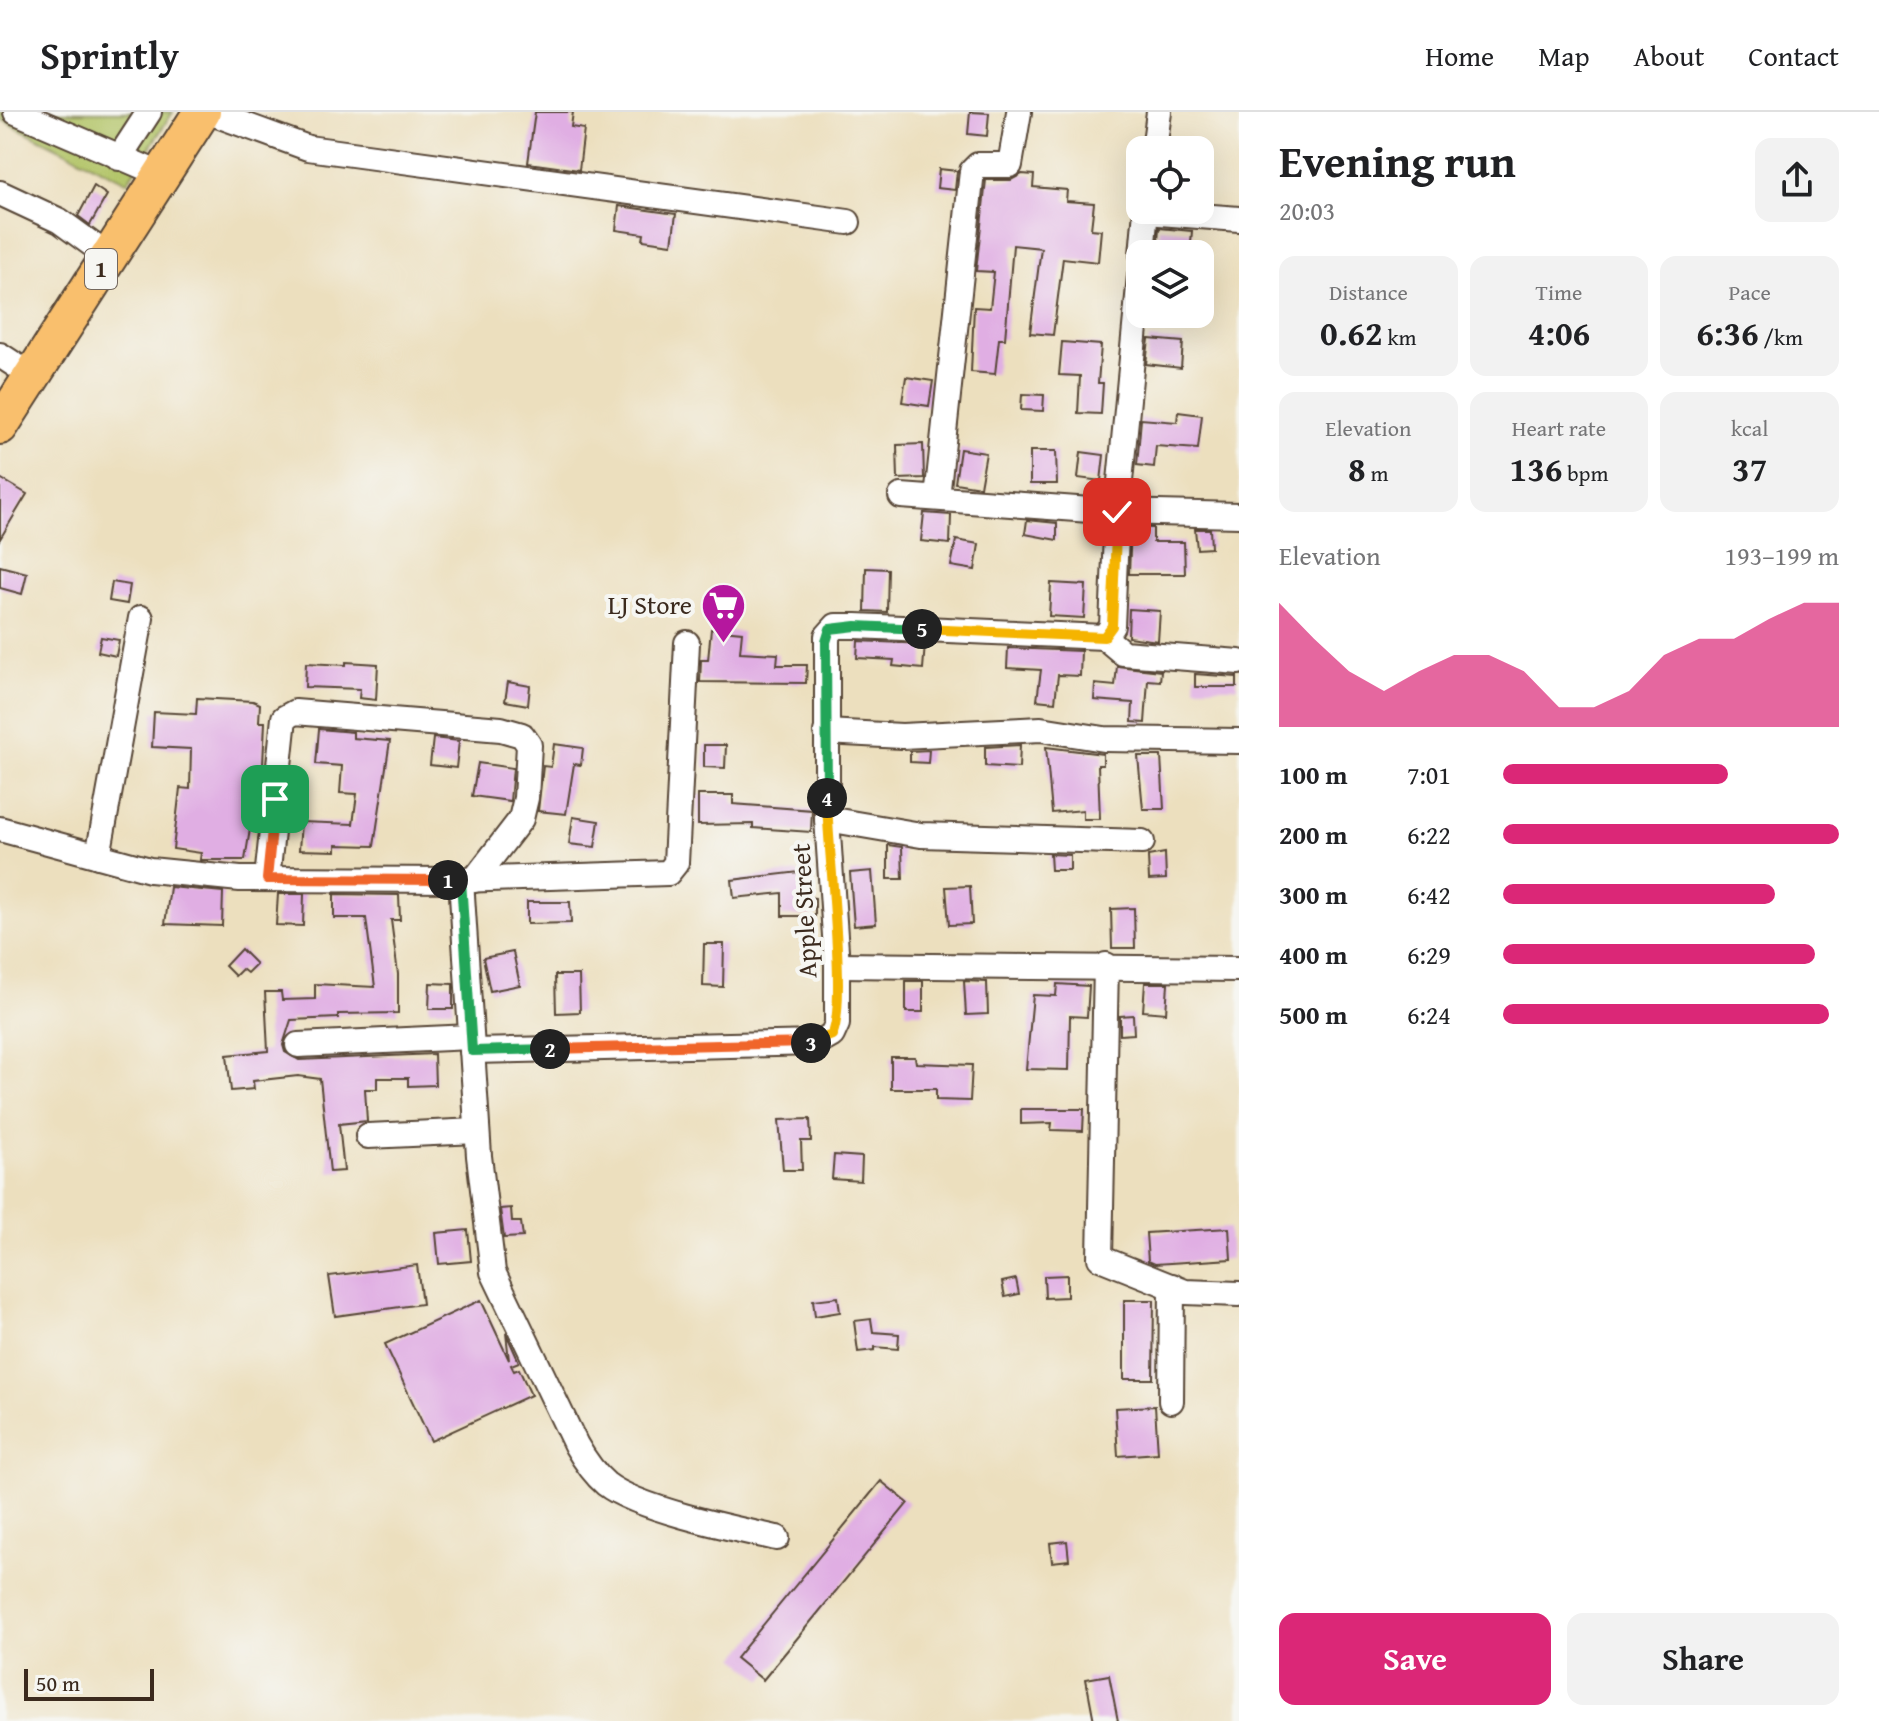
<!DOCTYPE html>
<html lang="en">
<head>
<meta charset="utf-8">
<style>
  :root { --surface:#fff; --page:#f2f2f2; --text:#202124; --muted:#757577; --line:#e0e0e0; --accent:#db2777 }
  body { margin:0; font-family:"Gentium Book Plus",serif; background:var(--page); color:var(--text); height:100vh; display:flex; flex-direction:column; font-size:30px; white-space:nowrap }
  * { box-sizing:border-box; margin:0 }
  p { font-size:26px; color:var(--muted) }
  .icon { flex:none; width:44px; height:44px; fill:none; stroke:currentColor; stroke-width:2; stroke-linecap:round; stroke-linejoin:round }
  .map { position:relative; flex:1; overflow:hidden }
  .details { display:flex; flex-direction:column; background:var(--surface); width:640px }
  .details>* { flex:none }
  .tools { position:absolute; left:1126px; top:24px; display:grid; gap:16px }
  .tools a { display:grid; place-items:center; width:88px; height:88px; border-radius:16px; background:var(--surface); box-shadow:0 8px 32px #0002; font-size:40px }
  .scale { position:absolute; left:24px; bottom:20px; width:130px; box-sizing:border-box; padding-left:8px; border:4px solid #3b2a1e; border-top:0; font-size:22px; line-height:28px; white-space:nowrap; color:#3b2a1e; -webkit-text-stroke:6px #f6f6f2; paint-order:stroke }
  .pin { position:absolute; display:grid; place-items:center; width:68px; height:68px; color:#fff; margin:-34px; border-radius:16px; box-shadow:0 4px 12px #0006 }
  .km { position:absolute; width:40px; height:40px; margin:-20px; border-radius:50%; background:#222; color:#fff; font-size:22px; line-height:40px; text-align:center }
  .round { display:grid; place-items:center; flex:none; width:84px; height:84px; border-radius:16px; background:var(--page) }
  .overview { display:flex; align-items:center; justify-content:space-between; height:136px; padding:0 40px }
  h1 { font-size:44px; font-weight:700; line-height:60px }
  .stats { display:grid; grid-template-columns:repeat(3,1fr); gap:12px; height:136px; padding:8px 40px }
  .stats div { display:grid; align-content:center; border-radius:16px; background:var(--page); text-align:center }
  .stats b { font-size:34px; font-weight:700 }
  .stats small { font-size:22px; font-weight:400 }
  .stats p { font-size:22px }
  .chart { height:224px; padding:16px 40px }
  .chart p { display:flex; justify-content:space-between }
  .chart svg { width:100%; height:144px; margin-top:8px; fill:var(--accent); opacity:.7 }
  .cta { display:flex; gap:16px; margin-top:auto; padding:16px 40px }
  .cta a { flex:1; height:92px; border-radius:16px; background:var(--accent); color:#fff; font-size:32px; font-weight:700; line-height:92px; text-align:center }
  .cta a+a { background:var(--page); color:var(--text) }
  ul { padding:0 40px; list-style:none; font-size:26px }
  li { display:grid; grid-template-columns:128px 96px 1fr; align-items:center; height:60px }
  li i { height:20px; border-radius:10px; background:var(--accent) }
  header { display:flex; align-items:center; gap:48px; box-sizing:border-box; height:112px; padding:0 40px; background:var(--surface); border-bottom:2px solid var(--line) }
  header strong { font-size:38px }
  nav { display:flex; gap:44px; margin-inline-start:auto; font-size:28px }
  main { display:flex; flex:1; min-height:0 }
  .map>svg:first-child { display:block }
  .green { fill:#b2c467; stroke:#767742; stroke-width:2 }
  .building { fill:#e0aee3 }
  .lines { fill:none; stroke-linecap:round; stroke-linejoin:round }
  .minor-casing { stroke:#564536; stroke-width:28 }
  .highway-casing { stroke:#564536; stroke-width:40 }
  .minor { stroke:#fff; stroke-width:24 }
  .highway { stroke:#f9bf6d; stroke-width:36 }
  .split-1-casing { stroke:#fff; stroke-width:16 }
  .split-2-casing { stroke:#fff; stroke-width:16 }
  .split-3-casing { stroke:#fff; stroke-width:16 }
  .split-4-casing { stroke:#fff; stroke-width:16 }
  .split-5-casing { stroke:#fff; stroke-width:16 }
  .split-6-casing { stroke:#fff; stroke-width:16 }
  .split-1 { stroke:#f0652b; stroke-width:10 }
  .split-2 { stroke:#22a559; stroke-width:10 }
  .split-3 { stroke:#f0652b; stroke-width:10 }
  .split-4 { stroke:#f5b400; stroke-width:10 }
  .split-5 { stroke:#22a559; stroke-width:10 }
  .split-6 { stroke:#f5b400; stroke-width:10 }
  .labels { text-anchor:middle; stroke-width:8; stroke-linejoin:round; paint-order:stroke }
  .shield { fill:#f6f6f2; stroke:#73675e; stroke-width:2 }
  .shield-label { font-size:24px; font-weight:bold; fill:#3b2a1e }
  .poi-label { font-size:26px; fill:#3b2a1e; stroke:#f6f6f2; text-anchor:end }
  .street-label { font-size:26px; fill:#3b2a1e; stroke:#f6f6f2 }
</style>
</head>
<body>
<header>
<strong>Sprintly</strong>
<nav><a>Home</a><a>Map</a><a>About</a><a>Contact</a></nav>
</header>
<main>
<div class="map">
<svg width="1239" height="1609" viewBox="0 0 1239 1609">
  <rect width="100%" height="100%" fill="#f6f6f2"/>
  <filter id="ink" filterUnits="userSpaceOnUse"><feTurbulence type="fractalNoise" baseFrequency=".0125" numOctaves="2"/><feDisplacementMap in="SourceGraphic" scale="16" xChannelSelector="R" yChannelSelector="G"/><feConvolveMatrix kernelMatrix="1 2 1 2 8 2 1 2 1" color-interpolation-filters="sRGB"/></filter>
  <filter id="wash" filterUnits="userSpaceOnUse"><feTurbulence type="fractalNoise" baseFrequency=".006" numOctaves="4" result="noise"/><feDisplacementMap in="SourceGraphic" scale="32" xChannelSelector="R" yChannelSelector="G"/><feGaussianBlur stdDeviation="1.8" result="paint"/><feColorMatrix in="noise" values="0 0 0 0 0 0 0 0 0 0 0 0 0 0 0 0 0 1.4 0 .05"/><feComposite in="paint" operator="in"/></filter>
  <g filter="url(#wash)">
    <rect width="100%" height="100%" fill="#ecdfbe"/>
    <!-- green -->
    <path class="green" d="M0,0h173l-46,70 -127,-63z"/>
    <g id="blocks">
      <!-- building -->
      <g class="building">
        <path d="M535,0h38l-2,15 13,2 -5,41 -51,-7z"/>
        <path d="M970,0l19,1 -2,23 -19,-2z"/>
        <path d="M939,57l18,2 -2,19 -18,-2z"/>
        <path d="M1022,62l12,1 -1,12 34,3 -1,11 28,2 -3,26 10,1 -3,32 -35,-4 -10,77 -23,-2 11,-85 -28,-3 -8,94h-6l-4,35 -24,-2 3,-65 16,1 4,-36 -18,-1 10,-91h25z"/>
        <path d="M94,74l13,9 -17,30 -12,-9z"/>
        <path d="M619,94l57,8 -4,30 -29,-4 1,-6 -28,-4z"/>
        <path d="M1159,116l33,3 -2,23h-33z"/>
        <path d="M1149,227l34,3 -2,26 -35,-4z"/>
        <path d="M1062,230l39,3 -3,38h5l-2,31 -23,-1 2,-37 -21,-1z"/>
        <path d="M906,265l27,4 -4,25 -27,-4z"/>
        <path d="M1022,282l22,1 -1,16 -22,-1z"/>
        <path d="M1178,300l24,3 -4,34 -42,-3 -2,21 -17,-2 4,-46 36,3z"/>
        <path d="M923,332l1,34 -26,1 -1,-34z"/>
        <path d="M960,337l26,4 -6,34 -25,-4z"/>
        <path d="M1030,339h26l1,33h-27z"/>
        <path d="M1081,340l23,3 -3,26 -23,-3z"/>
        <path d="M0,366l27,16 -27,45z"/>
        <path d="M924,401l27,2 -1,29 -29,-3z"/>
        <path d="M1027,408l30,3v17l-32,-6z"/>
        <path d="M1131,415l22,1v14h31l1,32h-56z"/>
        <path d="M1195,417h15l1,19 -14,1z"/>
        <path d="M956,428l23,4 -4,26 -24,-4z"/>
        <path d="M0,454l27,7 -5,21 -22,-6z"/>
        <path d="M866,456l22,1 -1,43 -22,-1z"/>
        <path d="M112,470l18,3 -3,19 -18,-3z"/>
        <path d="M1051,471l35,2 -2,33 -35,-2z"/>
        <path d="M1129,497l31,2 -2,30 -30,-4z"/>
        <path d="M711,517l31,3 -2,20 38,2 -1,11h30l-1,18 -106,-1 1,-22h7z"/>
        <path d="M101,525l18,3 -3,16 -18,-4z"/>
        <path d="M858,529l67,3 -2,25 -30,-3 1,-6 -37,-2z"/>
        <path d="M1008,536l73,3 -1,25 -22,-1 -3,27 -18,-2 4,-30 -34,-2z"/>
        <path d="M346,550l32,2 -2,36 -17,-2 1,-9 -55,-2 1,-24 40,2z"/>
        <path d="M1117,554l44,5 -1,10 -12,-1 -3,43 -13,-1 1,-19 -39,-3 1,-16 20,2z"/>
        <path d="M1195,562l42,3v10h-42z"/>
        <path d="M508,570l22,4 -2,19 -23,-4z"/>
        <path d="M197,586l56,3 7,3 -1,18h6l-3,64h-5l-12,74h-45l1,-7 -28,-4 7,-61 10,1 1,-40 -39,-2 2,-35 42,2z"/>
        <path d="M319,617l34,3v6l37,3 -16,105 -38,-1v6l-37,-1 2,-28 52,2 4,-30 -17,-1 2,-27 -26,-2z"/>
        <path d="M433,626l26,3 -3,27 -26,-3z"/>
        <path d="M554,632l29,4 -2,17 -7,-1 -8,50 -28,-3 5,-45 8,1z"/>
        <path d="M704,633h22l-1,23 -21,-1z"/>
        <path d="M1020,633l-1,23 -34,-2v-19z"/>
        <path d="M1046,635l57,7v11h-5l2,54h-17v-9l-31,3z"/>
        <path d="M929,638l-1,13 -18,-1v-11z"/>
        <path d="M1138,644h23l3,53h-21z"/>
        <path d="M478,651l35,5 -3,33 -38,-5z"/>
        <path d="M698,683h35v9l79,6 -1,22 -58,-4v-4l-55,1z"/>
        <path d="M573,705l26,4 -4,26 -26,-3z"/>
        <path d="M888,733l14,2 1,32h-15z"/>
        <path d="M1165,741l1,26 -17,1 -1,-24z"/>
        <path d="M1050,742l20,1v15h-19z"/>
        <path d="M872,759l4,53 -22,2 -4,-53z"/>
        <path d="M799,760l5,25 11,1v18h-33v-23l-48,5 -2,-18z"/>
        <path d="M970,774l2,38 -23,1 -3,-38z"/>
        <path d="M170,775l53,5 -1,34 -57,-2z"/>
        <path d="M278,782h26l-1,32 -27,-1z"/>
        <path d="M334,782l65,1 1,25h-9l7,54v39l-60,1v4l-47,2 -8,25 2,7 14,8 135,-6 1,31 -27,1v-8h-31v11h-12l2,32 -28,3 5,47 -14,1 -10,-93 -22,-3 -45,5 1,8 -23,2 -4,-36 41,-4 -3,-59h16l1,8 33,-1v-15l60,3 -9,-69h-32z"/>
        <path d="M527,790h43l1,21 -44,1z"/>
        <path d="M1134,796l1,40h-23l-1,-39z"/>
        <path d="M704,832h20l-1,43 -20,-1z"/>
        <path d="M241,837l15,15 -9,9 -5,-4 -7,7 -10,-10z"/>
        <path d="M513,840l7,33 -30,6 -7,-33z"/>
        <path d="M555,863h24l1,37 -24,1z"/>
        <rect x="906" y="869" width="17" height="31"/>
        <path d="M964,869l23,1 1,32 -22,1z"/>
        <path d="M430,871l23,1v25h-24z"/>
        <path d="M1145,871h23l-2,30 -23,-2z"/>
        <path d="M1057,872l32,2 -2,31 -17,-1 -1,54 -43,-1 7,-74 23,1z"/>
        <path d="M1133,903l1,19 -14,1v-19z"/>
        <path d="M891,945h24l1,6 56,2 -2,36 -34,-1v-11h-45z"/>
        <path d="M1021,997h63l-1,22 -32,-1 1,-7 -31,1z"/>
        <path d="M810,1007l1,22h-10l1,29h-19l-4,-50z"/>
        <path d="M834,1043l28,2 -1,24 -29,-2z"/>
        <path d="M511,1096l1,14h9l2,15 -19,1 -4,-29z"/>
        <path d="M1229,1116l2,31 -76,5 -7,-3 -2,-28z"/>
        <path d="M468,1118l3,31 -32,3 -3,-31z"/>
        <path d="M417,1153l5,39 -87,12 -6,-40z"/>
        <path d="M1067,1163v22l-22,1 -1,-22z"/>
        <path d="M1016,1167l3,15 -14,3 -3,-15z"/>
        <path d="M838,1185l2,15 -25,4 -2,-16z"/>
        <path d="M481,1188l28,60 -3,-27 13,29 -8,3 3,6 5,-2 12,26 -100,46 -46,-97z"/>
        <path d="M1124,1188h30l-1,79h-29z"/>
        <path d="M871,1207l2,13 26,2 -1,15 -23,-2v3l-17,2 -4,-31z"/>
        <path d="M1155,1294l3,47 -40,3 -3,-48z"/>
        <path d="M881,1369l27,22 -145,177 -27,-22z"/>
        <path d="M1067,1429l2,19 -17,2 -2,-19z"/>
        <path d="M1109,1563l9,46h-24l-8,-42z"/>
      </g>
    </g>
  </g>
  <g filter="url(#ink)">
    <use href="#blocks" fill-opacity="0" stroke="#564536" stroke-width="2"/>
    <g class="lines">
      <defs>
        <g id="minor">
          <path d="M16,0l144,62"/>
          <path d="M209,0l99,36 540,74"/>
          <path d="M1154,38l5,-38"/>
          <path d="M119,46l30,-46"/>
          <path d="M0,81l60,28 48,35"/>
          <path d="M1146,100l93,7"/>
          <path d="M1142,142l4,-44"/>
          <path d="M0,243l32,21"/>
          <path d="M901,384l216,16 122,3"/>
          <path d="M937,386l35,-327 6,-6h32l9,-53"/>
          <path d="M1104,525l19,16 116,9"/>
          <path d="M826,620l76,4 139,-7 63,10 135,2"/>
          <path d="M827,707l94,16 221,7"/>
          <path d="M0,717l150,41 90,9 221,1 207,-7 8,-10 11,-220"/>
          <path d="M98,744l43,-238"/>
          <path d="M267,767l17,-161 11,-6 206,17 21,6 7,10 -3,53 -5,21 -47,61"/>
          <path d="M461,768l18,276 14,116 83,173c8,14 17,28 30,39 32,25 129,45 171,54"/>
          <path d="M837,853l402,4"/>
          <path d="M1106,853l-6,293 85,34 54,2"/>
          <path d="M298,933l173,-8"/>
          <path d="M472,939l346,-8 14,-8 5,-11v-59l-10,-146v-183l9,-10h20l248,11 8,-11 5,-114 23,-236"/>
          <path d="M368,1024l109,-5"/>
          <path d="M1171,1289l1,-115"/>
        </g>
        <path id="highway" d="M0,314l202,-314"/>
      </defs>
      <!-- minor casing -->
      <use href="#minor" class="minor-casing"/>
      <!-- highway casing -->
      <use href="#highway" class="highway-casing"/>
      <!-- minor -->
      <use href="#minor" class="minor"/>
      <!-- highway -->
      <use href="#highway" class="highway"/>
    </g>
  </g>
  <g class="lines" filter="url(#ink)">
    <defs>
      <path id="split-1" d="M275,687l-8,80 181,1"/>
      <path id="split-2" d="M448,768h13l11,171 78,-2"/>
      <path id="split-3" d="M550,937l261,-6"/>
      <path id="split-4" d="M811,931l21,-8c16,-29 -5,-193 -5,-237"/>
      <path id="split-5" d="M827,686l-1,-156 4,-13 26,-3 66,3"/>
      <path id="split-6" d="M922,517l182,8 8,-11 5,-114"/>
    </defs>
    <!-- split-1 casing -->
    <use href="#split-1" class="split-1-casing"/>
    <!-- split-2 casing -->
    <use href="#split-2" class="split-2-casing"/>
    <!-- split-3 casing -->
    <use href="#split-3" class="split-3-casing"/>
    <!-- split-4 casing -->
    <use href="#split-4" class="split-4-casing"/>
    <!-- split-5 casing -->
    <use href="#split-5" class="split-5-casing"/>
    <!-- split-6 casing -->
    <use href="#split-6" class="split-6-casing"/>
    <!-- split-1 -->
    <use href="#split-1" class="split-1"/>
    <!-- split-2 -->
    <use href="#split-2" class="split-2"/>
    <!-- split-3 -->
    <use href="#split-3" class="split-3"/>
    <!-- split-4 -->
    <use href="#split-4" class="split-4"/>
    <!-- split-5 -->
    <use href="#split-5" class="split-5"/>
    <!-- split-6 -->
    <use href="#split-6" class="split-6"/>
  </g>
  <!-- icons -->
  <defs>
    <symbol id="supermarket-pin" viewBox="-11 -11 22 30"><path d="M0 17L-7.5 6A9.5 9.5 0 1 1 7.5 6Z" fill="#b5179e" stroke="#f6f6f2"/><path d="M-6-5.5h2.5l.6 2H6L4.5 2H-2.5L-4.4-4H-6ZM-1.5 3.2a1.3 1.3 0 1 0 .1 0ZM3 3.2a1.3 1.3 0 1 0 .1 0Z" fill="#fff"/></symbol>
  </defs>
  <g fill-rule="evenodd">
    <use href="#supermarket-pin" x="698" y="468" width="51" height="69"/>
  </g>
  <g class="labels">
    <!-- shield labels -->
    <rect class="shield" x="85" y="137" width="32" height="40" rx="6"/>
    <g class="shield-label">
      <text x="101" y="165">1</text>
    </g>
    <!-- poi labels -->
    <g class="poi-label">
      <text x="692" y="502">LJ Store</text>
    </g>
    <!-- street labels -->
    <g class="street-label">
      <text transform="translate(804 799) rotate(-93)" y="9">Apple Street</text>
    </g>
  </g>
</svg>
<div class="tools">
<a><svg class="icon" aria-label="locate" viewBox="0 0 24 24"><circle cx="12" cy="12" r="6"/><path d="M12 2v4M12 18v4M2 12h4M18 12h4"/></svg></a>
<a><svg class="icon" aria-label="layers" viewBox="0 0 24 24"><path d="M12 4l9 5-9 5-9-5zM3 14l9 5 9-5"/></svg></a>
</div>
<div class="scale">50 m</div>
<div class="pin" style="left:275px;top:687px;background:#1e9e55"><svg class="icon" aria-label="arrive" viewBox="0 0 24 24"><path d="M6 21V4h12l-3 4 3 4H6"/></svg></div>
<div class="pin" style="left:1117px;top:400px;background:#d93025"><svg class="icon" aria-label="check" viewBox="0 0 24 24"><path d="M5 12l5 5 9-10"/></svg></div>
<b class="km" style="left:448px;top:768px">1</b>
<b class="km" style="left:550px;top:937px">2</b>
<b class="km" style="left:811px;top:931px">3</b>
<b class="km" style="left:827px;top:686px">4</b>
<b class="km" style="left:922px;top:517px">5</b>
</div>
<section class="details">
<div class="overview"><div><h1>Evening run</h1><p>20:03</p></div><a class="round"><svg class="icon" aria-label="share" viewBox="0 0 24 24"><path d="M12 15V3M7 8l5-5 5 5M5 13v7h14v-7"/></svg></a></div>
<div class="stats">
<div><p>Distance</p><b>0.62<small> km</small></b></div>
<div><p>Time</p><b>4:06</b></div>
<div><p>Pace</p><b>6:36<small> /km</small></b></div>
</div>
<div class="stats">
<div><p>Elevation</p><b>8<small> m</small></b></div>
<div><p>Heart rate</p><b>136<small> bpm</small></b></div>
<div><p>kcal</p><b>37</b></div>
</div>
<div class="chart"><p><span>Elevation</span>193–199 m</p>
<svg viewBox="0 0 160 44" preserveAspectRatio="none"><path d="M0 44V6L10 17L20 27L30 33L40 27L50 22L60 22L70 27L80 38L90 38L100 33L110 22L120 17L130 17L140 11L150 6L160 6V44z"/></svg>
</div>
<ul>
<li><b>100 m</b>7:01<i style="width:67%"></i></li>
<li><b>200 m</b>6:22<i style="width:100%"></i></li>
<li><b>300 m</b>6:42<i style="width:81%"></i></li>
<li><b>400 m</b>6:29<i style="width:93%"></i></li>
<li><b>500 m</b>6:24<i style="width:97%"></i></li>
</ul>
<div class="cta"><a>Save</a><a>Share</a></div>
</section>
</main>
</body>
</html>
